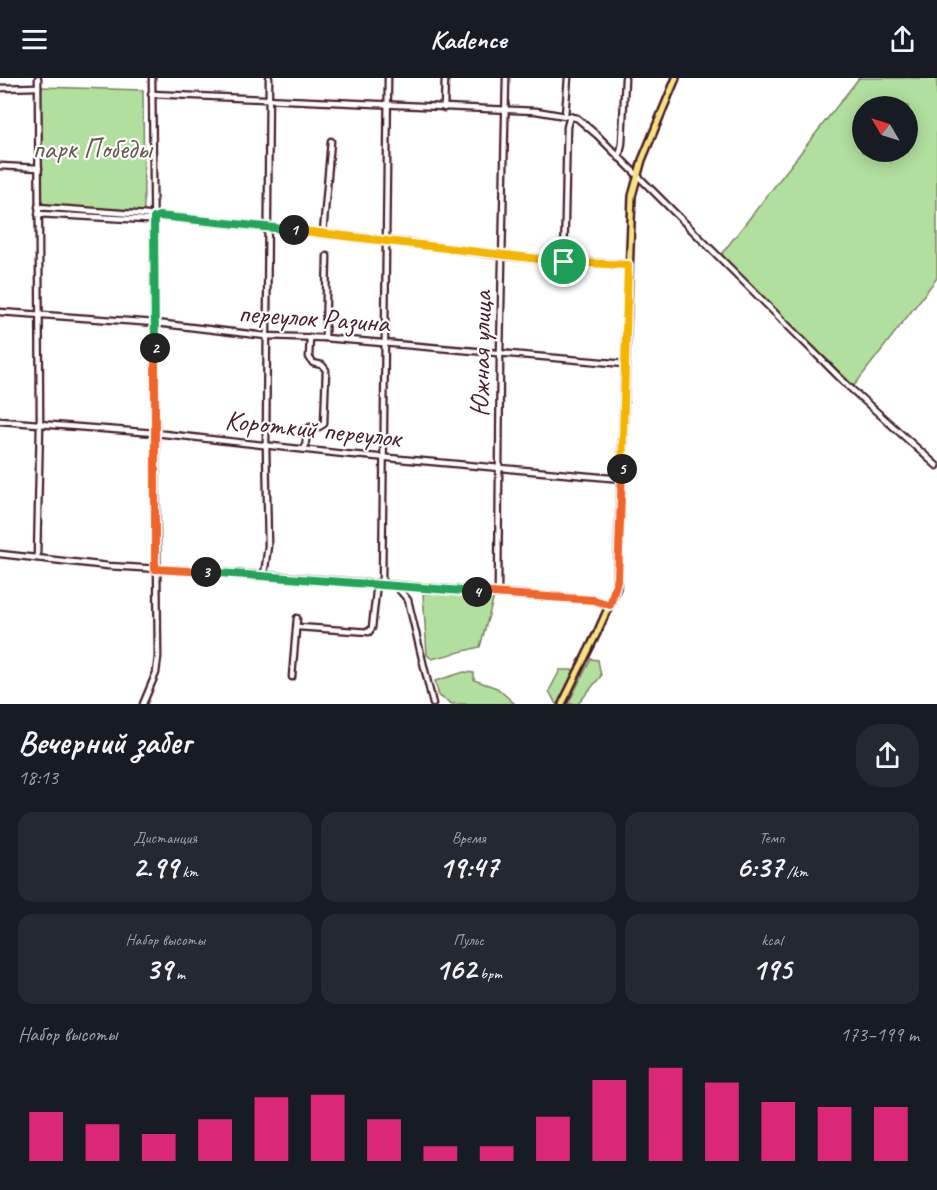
<!DOCTYPE html>
<html lang="ru">
<head>
<meta charset="utf-8">
<style>
  :root { --surface:#171b24; --page:#242831; --text:#f1f3f6; --muted:#9ea1a6; --accent:#db2777 }
  body { margin:0; font-family:Caveat,sans-serif; background:var(--page); color:var(--text); height:100vh; display:flex; flex-direction:column; font-size:22px; white-space:nowrap }
  * { box-sizing:border-box; margin:0 }
  p { font-size:20px; color:var(--muted) }
  .icon { flex:none; width:33px; height:33px; fill:none; stroke:currentColor; stroke-width:2; stroke-linecap:round; stroke-linejoin:round }
  .map { position:relative; height:626px; overflow:hidden }
  .side { display:flex; flex-direction:column; background:var(--surface); flex:1 }
  .side>* { flex:none }
  .needle { width:39px; rotate:308deg }
  .fabs { position:absolute; left:852px; top:18px; display:grid; gap:12px }
  .fabs a { display:grid; place-items:center; width:66px; height:66px; border-radius:50%; background:var(--surface); box-shadow:0 3px 15px #0003; font-size:30px }
  .pin { position:absolute; display:grid; place-items:center; width:51px; height:51px; color:#fff; margin:-26px; border:3px solid #fff; border-radius:50%; box-shadow:0 2px 6px #0007 }
  .km { position:absolute; width:30px; height:30px; margin:-15px; border-radius:50%; background:#222; color:#fff; font-size:16px; line-height:30px; text-align:center }
  .round { display:grid; place-items:center; flex:none; width:63px; height:63px; border-radius:24px; background:var(--page) }
  .head { display:flex; align-items:center; justify-content:space-between; height:102px; padding:0 18px }
  h1 { font-size:33px; font-weight:700; line-height:45px }
  .metrics { display:grid; grid-template-columns:repeat(3,1fr); gap:9px; height:102px; padding:6px 18px }
  .metrics div { display:grid; align-content:center; border-radius:15px; background:var(--page); text-align:center }
  .metrics b { font-size:30px; font-weight:700 }
  .metrics small { font-size:16px; font-weight:400 }
  .metrics p { font-size:16px }
  .chart { height:168px; padding:12px 18px }
  .chart p { display:flex; justify-content:space-between }
  .chart svg { width:100%; height:108px; margin-top:6px; stroke:var(--accent); stroke-width:6 }
  header { display:flex; justify-content:space-between; align-items:center; height:78px; padding:0 18px; background:var(--surface); font-size:27px; font-weight:700 }
  .map>svg:first-child { display:block }
  .green { fill:#b1df9d; stroke:#7e7f64; stroke-width:1.5; fill-rule:evenodd }
  .lines { fill:none; stroke-linecap:round; stroke-linejoin:round }
  .minor-casing { stroke:#4a1f2b; stroke-width:9 }
  .major-casing { stroke:#4a1f2b; stroke-width:10 }
  .minor { stroke:#fff; stroke-width:4.5 }
  .major { stroke:#f7e281; stroke-width:5 }
  .split-1-casing { stroke:#fff; stroke-width:12 }
  .split-2-casing { stroke:#fff; stroke-width:12 }
  .split-3-casing { stroke:#fff; stroke-width:12 }
  .split-4-casing { stroke:#fff; stroke-width:12 }
  .split-5-casing { stroke:#fff; stroke-width:12 }
  .split-6-casing { stroke:#fff; stroke-width:12 }
  .split-1 { stroke:#f5b400; stroke-width:8 }
  .split-2 { stroke:#22a559; stroke-width:8 }
  .split-3 { stroke:#f0652b; stroke-width:8 }
  .split-4 { stroke:#22a559; stroke-width:8 }
  .split-5 { stroke:#f0652b; stroke-width:8 }
  .split-6 { stroke:#f5b400; stroke-width:8 }
  .labels { text-anchor:middle; stroke-width:4.5; stroke-linejoin:round; paint-order:stroke }
  .park-label { font-size:28px; fill:#69594d; stroke:#fff }
  .street-label { font-size:28px; fill:#4a1f2b; stroke:#fff }
</style>
</head>
<body>
<header><svg class="icon" aria-label="menu" viewBox="0 0 24 24"><path d="M4 6h16M4 12h16M4 18h16"/></svg>Kadence<svg class="icon" aria-label="share" viewBox="0 0 24 24"><path d="M12 15V3M7 8l5-5 5 5M5 13v7h14v-7"/></svg></header>
<div class="map">
<svg width="937" height="626" viewBox="0 0 937 626">
  <rect width="100%" height="100%" fill="#fff"/>
  <filter id="ink" filterUnits="userSpaceOnUse"><feTurbulence type="fractalNoise" baseFrequency=".0167" numOctaves="2"/><feDisplacementMap in="SourceGraphic" scale="12" xChannelSelector="R" yChannelSelector="G"/><feConvolveMatrix kernelMatrix="1 2 1 2 8 2 1 2 1" color-interpolation-filters="sRGB"/></filter>
  <g filter="url(#ink)">
    <!-- green -->
    <g class="green">
      <path d="M859,0h78v200l-83,108 -134,-130zM862,28h46v46h-46z"/>
      <path d="M40,9l103,3 1,121 -103,-6z"/>
      <path d="M447,515l47,4 -14,50 -48,12 -5,-4 -4,-61z"/>
      <path d="M591,581l7,1 3,16 -23,28h-10z"/>
      <path d="M560,592h16l1,2 -16,32h-5l-7,-13z"/>
      <path d="M464,594l10,1v7l23,8 18,16h-63l-13,-8 -4,-15z"/>
    </g>
    <g class="lines">
      <defs>
        <g id="minor">
          <path d="M0,10l38,-1"/>
          <path d="M151,16l385,17 41,7 20,17 251,251 89,80"/>
          <path d="M444,30l1,-30"/>
          <path d="M565,37l3,-37"/>
          <path d="M619,80l3,-15 3,-65"/>
          <path d="M0,88l39,2"/>
          <path d="M38,129l110,8 6,3"/>
          <path d="M38,136l109,6 12,-4 250,27 94,13 125,9"/>
          <path d="M323,155l8,-92"/>
          <path d="M564,184l3,-135 3,-11"/>
          <path d="M0,234l156,11 110,13 59,2 300,26"/>
          <path d="M325,260l2,-82"/>
          <path d="M0,343l155,12 189,21 278,25"/>
          <path d="M305,370l2,-16 3,-5h9l5,-3 2,-54 -4,-5 -9,-2 -4,-6 1,-20"/>
          <path d="M0,476l108,12 156,9 316,24 18,2 12,4"/>
          <path d="M37,480l3,-134 -2,-346"/>
          <path d="M264,497l4,-29 -2,-102 3,-366"/>
          <path d="M382,506l6,-506"/>
          <path d="M396,508l12,14 25,104"/>
          <path d="M498,516l2,-240 6,-276"/>
          <path d="M298,549l71,5 3,-4 5,-45"/>
          <path d="M292,599l5,-59"/>
          <path d="M143,626l13,-31 2,-16 -6,-579"/>
        </g>
        <path id="major" d="M562,626l35,-71 20,-45 15,-392 10,-36 34,-82"/>
      </defs>
      <!-- minor casing -->
      <use href="#minor" class="minor-casing"/>
      <!-- major casing -->
      <use href="#major" class="major-casing"/>
      <!-- minor -->
      <use href="#minor" class="minor"/>
      <!-- major -->
      <use href="#major" class="major"/>
    </g>
  </g>
  <g class="lines" filter="url(#ink)">
    <defs>
      <path id="split-1" d="M294,152l270,32"/>
      <path id="split-2" d="M155,270l-1,-130 5,-2 135,14"/>
      <path id="split-3" d="M155,270v221l51,3"/>
      <path id="split-4" d="M206,494l271,20"/>
      <path id="split-5" d="M477,514l117,8 16,5 8,-27 4,-109"/>
      <path id="split-6" d="M564,184l64,3 -6,204"/>
    </defs>
    <!-- split-1 casing -->
    <use href="#split-1" class="split-1-casing"/>
    <!-- split-2 casing -->
    <use href="#split-2" class="split-2-casing"/>
    <!-- split-3 casing -->
    <use href="#split-3" class="split-3-casing"/>
    <!-- split-4 casing -->
    <use href="#split-4" class="split-4-casing"/>
    <!-- split-5 casing -->
    <use href="#split-5" class="split-5-casing"/>
    <!-- split-6 casing -->
    <use href="#split-6" class="split-6-casing"/>
    <!-- split-1 -->
    <use href="#split-1" class="split-1"/>
    <!-- split-2 -->
    <use href="#split-2" class="split-2"/>
    <!-- split-3 -->
    <use href="#split-3" class="split-3"/>
    <!-- split-4 -->
    <use href="#split-4" class="split-4"/>
    <!-- split-5 -->
    <use href="#split-5" class="split-5"/>
    <!-- split-6 -->
    <use href="#split-6" class="split-6"/>
  </g>
  <g class="labels">
    <!-- park labels -->
    <g class="park-label">
      <text x="92" y="80">парк Победы</text>
    </g>
    <!-- street labels -->
    <g class="street-label">
      <text transform="translate(314 239) rotate(4)" y="10">переулок Разина</text>
      <text transform="translate(480 276) rotate(-89)" y="10">Южная улица</text>
      <text transform="translate(313 350) rotate(6)" y="10">Короткий переулок</text>
    </g>
  </g>
</svg>
<div class="fabs">
<a><svg class="needle" viewBox="-14 -14 28 28"><path d="M0-13l5 13h-10z" fill="#e53935"/><path d="M0 13l5-13h-10z" fill="#9ea1a6"/></svg></a>
</div>
<div class="pin" style="left:564px;top:184px;background:#1e9e55"><svg class="icon" aria-label="arrive" viewBox="0 0 24 24"><path d="M6 21V4h12l-3 4 3 4H6"/></svg></div>
<b class="km" style="left:294px;top:152px">1</b>
<b class="km" style="left:155px;top:270px">2</b>
<b class="km" style="left:206px;top:494px">3</b>
<b class="km" style="left:477px;top:514px">4</b>
<b class="km" style="left:622px;top:391px">5</b>
</div>
<section class="side">
<div class="head"><div><h1>Вечерний забег</h1><p>18:13</p></div><a class="round"><svg class="icon" aria-label="share" viewBox="0 0 24 24"><path d="M12 15V3M7 8l5-5 5 5M5 13v7h14v-7"/></svg></a></div>
<div class="metrics">
<div><p>Дистанция</p><b>2.99<small> km</small></b></div>
<div><p>Время</p><b>19:47</b></div>
<div><p>Темп</p><b>6:37<small> /km</small></b></div>
</div>
<div class="metrics">
<div><p>Набор высоты</p><b>39<small> m</small></b></div>
<div><p>Пульс</p><b>162<small> bpm</small></b></div>
<div><p>kcal</p><b>195</b></div>
</div>
<div class="chart"><p><span>Набор высоты</span>173–199 m</p>
<svg viewBox="0 0 160 44" preserveAspectRatio="none"><path d="M5 44V24M15 44V29M25 44V33M35 44V27M45 44V18M55 44V17M65 44V27M75 44V38M85 44V38M95 44V26M105 44V11M115 44V6M125 44V12M135 44V20M145 44V22M155 44V22"/></svg>
</div>
</section>
</body>
</html>
